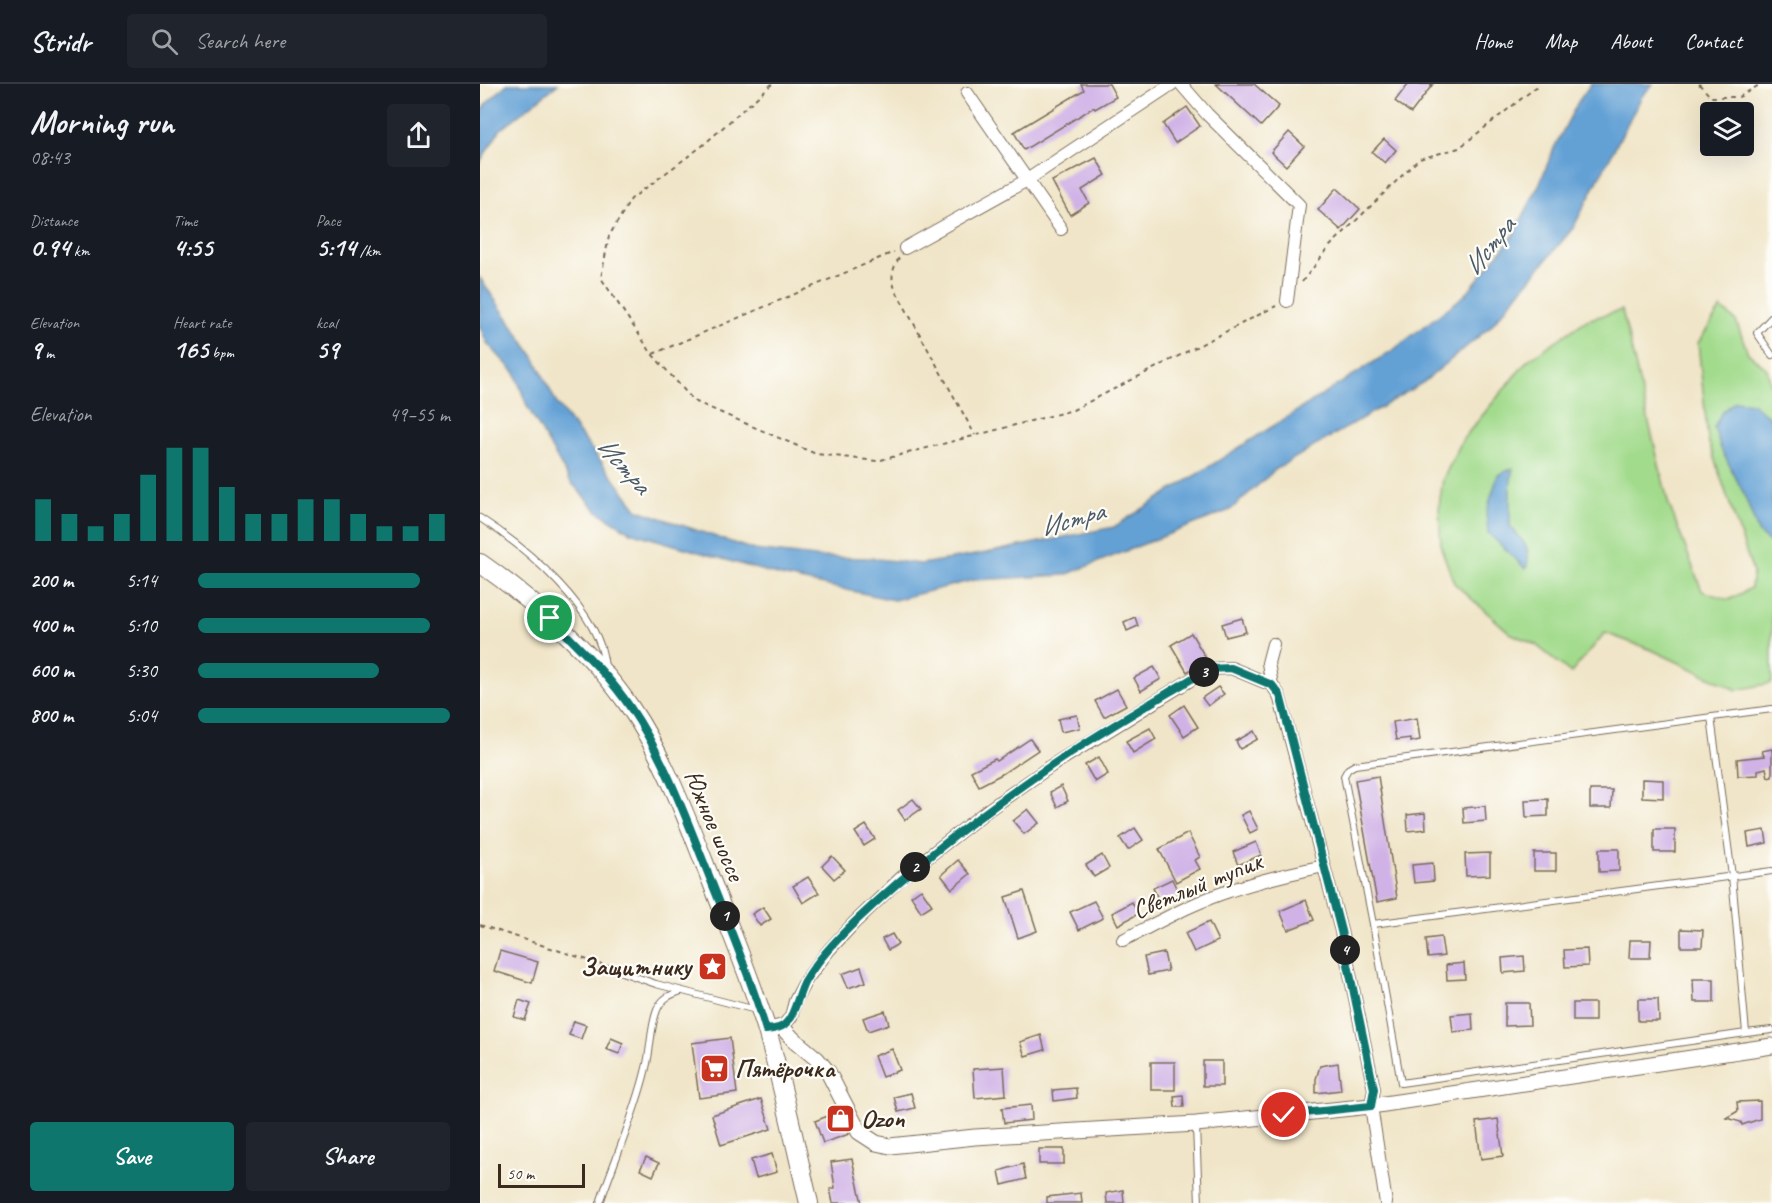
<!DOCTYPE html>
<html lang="en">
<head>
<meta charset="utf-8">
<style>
  :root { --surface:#171b24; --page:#20242c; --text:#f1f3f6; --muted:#9ea1a6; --line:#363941; --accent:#0f766e }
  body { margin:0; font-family:Caveat,sans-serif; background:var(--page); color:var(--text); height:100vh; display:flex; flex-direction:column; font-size:22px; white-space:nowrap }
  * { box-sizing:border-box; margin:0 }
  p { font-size:20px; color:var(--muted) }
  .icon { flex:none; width:33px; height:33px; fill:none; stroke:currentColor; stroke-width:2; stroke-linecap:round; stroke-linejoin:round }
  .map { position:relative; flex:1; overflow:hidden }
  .sheet { display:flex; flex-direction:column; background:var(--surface); width:480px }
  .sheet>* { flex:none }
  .tools { position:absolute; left:1220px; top:18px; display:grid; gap:12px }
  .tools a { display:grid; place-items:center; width:54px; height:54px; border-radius:6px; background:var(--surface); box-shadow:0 6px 24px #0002; font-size:30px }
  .scale { position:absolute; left:18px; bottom:15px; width:87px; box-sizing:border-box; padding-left:6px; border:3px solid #3b2a1e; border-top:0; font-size:16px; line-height:21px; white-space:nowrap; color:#3b2a1e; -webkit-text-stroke:4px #fdfcf7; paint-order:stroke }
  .pin { position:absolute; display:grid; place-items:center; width:51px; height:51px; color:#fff; margin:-26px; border:3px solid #fff; border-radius:50%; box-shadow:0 2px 6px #0007 }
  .km { position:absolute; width:30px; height:30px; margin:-15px; border-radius:50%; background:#222; color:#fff; font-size:16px; line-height:30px; text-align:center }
  .round { display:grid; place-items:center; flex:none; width:63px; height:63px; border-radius:6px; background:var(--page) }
  .summary { display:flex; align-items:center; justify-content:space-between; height:102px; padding:0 30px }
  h1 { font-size:33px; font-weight:600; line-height:45px }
  .stats { display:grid; grid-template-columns:repeat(3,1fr); gap:9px; height:102px; padding:6px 30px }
  .stats div { display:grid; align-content:center }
  .stats b { font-size:26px; font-weight:600 }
  .stats small { font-size:16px; font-weight:400 }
  .stats p { font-size:16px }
  .chart { height:168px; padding:12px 30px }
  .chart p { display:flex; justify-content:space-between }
  .chart svg { width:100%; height:108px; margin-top:6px; stroke:var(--accent); stroke-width:6 }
  .button { display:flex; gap:12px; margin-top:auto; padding:12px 30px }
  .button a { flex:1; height:69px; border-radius:6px; background:var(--accent); color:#fff; font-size:24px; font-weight:600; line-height:69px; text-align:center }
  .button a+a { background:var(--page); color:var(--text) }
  ul { padding:0 30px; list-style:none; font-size:20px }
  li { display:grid; grid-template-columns:96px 72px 1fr; align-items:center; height:45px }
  li i { height:15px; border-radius:8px; background:var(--accent) }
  header { display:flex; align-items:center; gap:36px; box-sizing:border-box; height:84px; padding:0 30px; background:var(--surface); border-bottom:2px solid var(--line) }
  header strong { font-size:28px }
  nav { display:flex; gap:33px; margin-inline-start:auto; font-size:21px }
  .search { width:420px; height:54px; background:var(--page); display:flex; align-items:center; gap:15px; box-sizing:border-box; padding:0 21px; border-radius:6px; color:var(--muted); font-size:22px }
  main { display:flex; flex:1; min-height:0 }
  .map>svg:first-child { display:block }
  .green { fill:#a3db8d; stroke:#6f8256; stroke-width:1.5 }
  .water { fill:#64a1d5; stroke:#50667a; stroke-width:1.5 }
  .building { fill:#d0b2e7 }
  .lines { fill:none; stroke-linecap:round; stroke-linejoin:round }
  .service-casing { stroke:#7a6b5a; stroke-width:8 }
  .minor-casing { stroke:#7a6b5a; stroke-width:14 }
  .tertiary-casing { stroke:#7a6b5a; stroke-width:17 }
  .secondary-casing { stroke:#7a6b5a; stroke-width:20 }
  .path { stroke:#7a6b5a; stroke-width:2; stroke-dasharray:4.5 4.5; stroke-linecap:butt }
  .service { stroke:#fff; stroke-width:6 }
  .minor { stroke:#fff; stroke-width:12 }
  .tertiary { stroke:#fff; stroke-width:15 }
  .secondary { stroke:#fff; stroke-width:18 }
  .route-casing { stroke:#fff; stroke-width:12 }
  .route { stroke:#0f766e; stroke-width:8 }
  .labels { text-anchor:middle; stroke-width:4.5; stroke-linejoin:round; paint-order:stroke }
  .street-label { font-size:26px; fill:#3b2a1e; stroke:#fdfcf7 }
  .poi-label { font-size:26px; font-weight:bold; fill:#3b2a1e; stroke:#fdfcf7; text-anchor:start }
  .water-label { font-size:27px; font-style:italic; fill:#4b5a67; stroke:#fdfcf7 }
</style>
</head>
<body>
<header>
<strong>Stridr</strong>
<div class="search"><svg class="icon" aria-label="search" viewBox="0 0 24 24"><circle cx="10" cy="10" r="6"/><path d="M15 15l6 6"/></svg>Search here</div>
<nav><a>Home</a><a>Map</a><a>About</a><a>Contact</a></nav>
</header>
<main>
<section class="sheet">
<div class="summary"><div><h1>Morning run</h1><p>08:43</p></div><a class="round"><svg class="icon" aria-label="share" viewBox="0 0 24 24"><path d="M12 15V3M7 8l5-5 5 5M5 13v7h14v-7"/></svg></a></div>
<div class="stats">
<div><p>Distance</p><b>0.94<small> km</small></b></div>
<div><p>Time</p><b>4:55</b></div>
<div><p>Pace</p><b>5:14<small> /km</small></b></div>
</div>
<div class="stats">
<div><p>Elevation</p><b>9<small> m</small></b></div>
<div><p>Heart rate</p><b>165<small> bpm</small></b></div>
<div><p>kcal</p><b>59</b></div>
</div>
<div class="chart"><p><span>Elevation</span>49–55 m</p>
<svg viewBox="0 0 160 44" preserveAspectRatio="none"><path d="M5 44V27M15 44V33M25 44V38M35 44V33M45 44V17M55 44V6M65 44V6M75 44V22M85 44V33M95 44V33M105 44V27M115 44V27M125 44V33M135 44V38M145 44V38M155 44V33"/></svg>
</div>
<ul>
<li><b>200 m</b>5:14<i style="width:88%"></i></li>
<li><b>400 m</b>5:10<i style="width:92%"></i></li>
<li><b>600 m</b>5:30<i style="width:72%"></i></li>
<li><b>800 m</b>5:04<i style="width:100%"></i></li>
</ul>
<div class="button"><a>Save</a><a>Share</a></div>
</section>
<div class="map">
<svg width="1292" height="1119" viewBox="0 0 1292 1119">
  <rect width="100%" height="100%" fill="#fdfcf7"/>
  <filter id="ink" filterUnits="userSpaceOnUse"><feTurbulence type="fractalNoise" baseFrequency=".0167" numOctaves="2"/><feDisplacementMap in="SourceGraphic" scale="12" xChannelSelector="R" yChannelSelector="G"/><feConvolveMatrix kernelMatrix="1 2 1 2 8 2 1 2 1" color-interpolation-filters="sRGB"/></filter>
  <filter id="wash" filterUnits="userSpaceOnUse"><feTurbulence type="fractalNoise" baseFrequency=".008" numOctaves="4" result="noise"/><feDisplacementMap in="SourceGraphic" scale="24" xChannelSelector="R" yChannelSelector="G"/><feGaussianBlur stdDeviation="1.35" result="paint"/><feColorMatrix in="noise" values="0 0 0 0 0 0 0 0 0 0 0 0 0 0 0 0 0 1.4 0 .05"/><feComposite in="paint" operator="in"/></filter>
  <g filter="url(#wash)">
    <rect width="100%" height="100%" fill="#f0e5c8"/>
    <!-- green -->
    <path class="green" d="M1241,224l15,13 12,32 19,16 5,20v294l-35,7 -85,-40 -47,-17 -34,40 -35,-28 -26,-12 -56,-50 -13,-36 -2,-41 4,-27 20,-40 65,-79 59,-40 35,-10 46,192 34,89 27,9 22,-12 2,-16 -45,-132 -10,-97z"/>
    <!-- water -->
    <g class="water">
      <path d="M27,0h51l-58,46 -20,32v-48l6,-10z"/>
      <path d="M1111,0h62l-11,12 -69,132 -83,99 -66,55 -148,87 -46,41 -165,65 -91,5 -80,20 -113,-24 -151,-44 -33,-21 -27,-30 -43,-75 -12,-33 -28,-30 -7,-16v-49l54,79 23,47 81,106 116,40 62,7 53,1 52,6 60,-10 133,-27 279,-177 72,-55 48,-59 26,-51 15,-37 24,-46z"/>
      <path d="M1255,317l17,2 20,16v125l-13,-10 -16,-42 -22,-43 -7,-21 7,-15z"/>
      <path d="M1033,384l-3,20v38c13,15 23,22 16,43l-38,-36 -2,-20 12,-38z"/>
    </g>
    <g id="blocks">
      <!-- building -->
      <g class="building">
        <path d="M601,0h28l7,13 -21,12 -1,-2 -70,43 -10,-18 70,-42z"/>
        <path d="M736,0h38l25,22 -18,20z"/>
        <path d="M928,0h25l-22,29 -16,-12z"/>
        <path d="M707,23l13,19 -25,17 -12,-19z"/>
        <path d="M809,48l15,14 -18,20 -15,-14z"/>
        <path d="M904,55l12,11 -11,13 -13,-11z"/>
        <path d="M616,74l10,17 -24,15 7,13 -19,12 -18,-34z"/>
        <path d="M857,104l23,21 -19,21 -23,-20z"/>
        <path d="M655,533l3,9 -11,5 -3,-9z"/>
        <path d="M762,534l4,14 -20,5 -4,-13z"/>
        <path d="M711,549l16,27 -20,12 -16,-27z"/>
        <path d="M674,583l7,12 -20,12 -7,-13z"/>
        <path d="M738,603l6,7 -16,12 -6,-8z"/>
        <path d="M637,605l9,16 -22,12 -9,-16z"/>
        <path d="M704,621l14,22 -14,9 -14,-21z"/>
        <path d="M597,631l3,13 -19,4 -3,-13z"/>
        <path d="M937,634l3,22 -10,2v-4l-14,2 -3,-18z"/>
        <path d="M670,644l6,11 -23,14 -7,-12z"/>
        <path d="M774,647l4,8 -18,10 -4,-8z"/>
        <path d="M550,655l8,11 -36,24 -23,12 -8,-15 24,-12 2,2z"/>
        <path d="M1292,665v27l-4,1 -2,-9 -8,2v5l-20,1 -1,-17 27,-3 -2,-5z"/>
        <path d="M619,673l9,17 -13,8 -10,-17z"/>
        <path d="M898,692l19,122 -20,4 -22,-122z"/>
        <path d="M1162,695l21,1v18l-21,-1z"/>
        <path d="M581,702l7,15 -11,6 -7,-15z"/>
        <path d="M1110,706h22l-1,18h-21z"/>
        <path d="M433,715l8,10 -16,11 -7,-10z"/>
        <path d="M1068,715v17l-22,1 -1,-17z"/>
        <path d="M1005,722l1,15 -22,2 -1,-15z"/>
        <path d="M548,725l11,14 -15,11 -11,-13z"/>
        <path d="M769,727l9,18 -8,4 -9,-18z"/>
        <path d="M945,729l1,16 -18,2 -1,-16z"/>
        <path d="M386,741l9,14 -11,7 -9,-14z"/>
        <path d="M655,744l8,12 -15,10 -8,-12z"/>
        <rect x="1174" y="745" width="21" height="23"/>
        <path d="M1285,746l2,13 -18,4 -2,-14z"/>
        <path d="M708,749l12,24 -5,3 5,9 -24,13 -17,-33z"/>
        <path d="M776,758l5,13 -23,10 -5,-13z"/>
        <path d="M1119,765h20v22l-20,1z"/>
        <path d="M1010,769v22l-24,1 -1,-22z"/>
        <rect x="1054" y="769" width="22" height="18"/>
        <path d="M622,771l7,13 -15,9 -8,-12z"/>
        <path d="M352,772l13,14 -11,9 -12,-13z"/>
        <path d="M478,776l12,14 -18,15 -11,-14z"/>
        <path d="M953,779l1,18 -20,2 -2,-18z"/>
        <path d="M328,793l11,16 -16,10 -10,-17z"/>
        <path d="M692,795l7,15 -19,9 -7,-15z"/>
        <path d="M441,805l11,16 -11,7 -10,-16z"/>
        <path d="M544,807l13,40 -19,7 -13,-41z"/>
        <path d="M826,816l8,20 -26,10 -8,-19z"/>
        <path d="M614,817l9,17 -24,12 -9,-18z"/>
        <path d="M652,818l6,12 -20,11 -6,-12z"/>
        <path d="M283,823l8,12 -11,7 -8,-12z"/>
        <path d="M729,838l9,19 -24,11 -9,-19z"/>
        <path d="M1201,845l22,1 -1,17h-21z"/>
        <path d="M412,850l6,10 -10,6 -6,-11z"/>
        <path d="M961,853l3,19 -16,2 -2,-19z"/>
        <path d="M1150,856h21l-1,18h-21z"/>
        <path d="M1107,865l1,17 -23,1 -1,-17z"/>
        <path d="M20,867l38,11 -6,21 -38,-12z"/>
        <path d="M684,869l4,18 -20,4 -4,-18z"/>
        <path d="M1044,872l1,15 -22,2 -1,-15z"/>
        <path d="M984,879l1,16 -18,1 -1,-15z"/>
        <path d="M381,883l5,15 -18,6 -6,-14z"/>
        <path d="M1213,895h21v23h-20z"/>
        <path d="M1158,915h20l1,22h-21z"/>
        <path d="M39,916l12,4 -6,16 -11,-3z"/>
        <path d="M1025,919h24l1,22 -25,1z"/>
        <rect x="1093" y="919" width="22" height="18"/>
        <path d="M405,927l4,13 -21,7 -5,-13z"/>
        <path d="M992,929l1,17 -20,2 -2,-17z"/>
        <path d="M94,937l12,4 -5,14 -12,-4z"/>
        <path d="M561,951l4,15 -20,6 -5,-14z"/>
        <path d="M131,954l12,5 -4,11 -13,-5z"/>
        <path d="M250,954l7,55 -38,5 -7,-55z"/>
        <path d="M412,965l8,21 -18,7 -8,-21z"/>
        <rect x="723" y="977" width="19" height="25"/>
        <rect x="671" y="978" width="24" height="28"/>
        <path d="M858,979l3,27 -25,3v-14l4,-13z"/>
        <path d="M524,983l2,28 -31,3 -2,-29z"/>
        <path d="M596,1004l1,10 -23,3 -1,-11z"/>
        <path d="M431,1009l4,15 -17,4 -4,-15z"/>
        <path d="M703,1011l1,12h-9l-1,-11z"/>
        <path d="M281,1015l10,30 -50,16 -9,-30z"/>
        <path d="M1280,1017v18l-18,6 -1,-3 -15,-4 12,-7 -1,-9z"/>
        <path d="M551,1021l1,15 -28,3 -2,-15z"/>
        <path d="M358,1028l11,22 -26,9 -8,-22z"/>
        <path d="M1018,1035l5,37 -22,3 -5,-37z"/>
        <rect x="559" y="1065" width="25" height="15"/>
        <path d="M292,1070l5,18 -21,6 -5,-18z"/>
        <path d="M166,1073l13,6 -6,13 -13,-6z"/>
        <path d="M372,1075l10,44h-29l-3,-14 5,-1 -4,-26z"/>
        <path d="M543,1080l3,15 -24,6 -3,-14z"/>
        <path d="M643,1106l1,13h-17l-1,-10z"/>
        <path d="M601,1109l1,10h-35v-6z"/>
      </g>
    </g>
  </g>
  <g filter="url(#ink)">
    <use href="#blocks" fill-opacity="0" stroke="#7a6b5a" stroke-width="1.5"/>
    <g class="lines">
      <defs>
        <g id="service">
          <path d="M1292,233l-15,16 15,22"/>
          <path d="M0,434c45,29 122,93 125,150"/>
          <path d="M1231,633l21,159 14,157 26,-3"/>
          <path d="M893,840l-29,-148 4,-7 7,-4 417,-56"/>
          <path d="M130,884l46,16 100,26"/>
          <path d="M1266,949l-345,50 -28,-159 399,-53"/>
          <path d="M716,1042l3,77"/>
          <path d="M120,1119c15,-45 35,-88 46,-135 5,-19 4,-40 11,-58 5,-12 13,-15 24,-19"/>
        </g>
        <g id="minor">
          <path d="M701,0l26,30 92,91 -12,96"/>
          <path d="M487,9l94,136"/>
          <path d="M425,164l122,-68 145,-96"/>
          <path d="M792,601l-4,-22 5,-19"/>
          <path d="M643,856c34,-17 69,-37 106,-49 31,-11 63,-18 95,-25"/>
          <path d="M302,943l9,-10 4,-16 11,-21 23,-30 25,-27 47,-45 87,-68 63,-44 157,-97 23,-1 41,17 7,10 62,236 33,158 -3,17 15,97"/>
        </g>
        <path id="tertiary" d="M287,946l15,-3 11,12 24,20 11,13 31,60 17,11 14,3 85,-9 221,-13 175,-18 401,-60"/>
        <path id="secondary" d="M0,479c53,37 113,90 150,144 32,47 53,102 74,155 21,55 44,109 62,165 17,58 29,118 43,176"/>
      </defs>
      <!-- service casing -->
      <use href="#service" class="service-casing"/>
      <!-- minor casing -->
      <use href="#minor" class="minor-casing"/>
      <!-- tertiary casing -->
      <use href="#tertiary" class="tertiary-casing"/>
      <!-- secondary casing -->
      <use href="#secondary" class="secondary-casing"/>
      <!-- path -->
      <g class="path">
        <path d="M292,0l-70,62 -71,53 -22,37 -8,42 51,76 42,47 122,53 61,7 196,-51 203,-104"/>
        <path d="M1219,0l12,13h28l22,-13"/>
        <path d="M419,174c-7,12 -9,20 -3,33l79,144"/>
        <path d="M822,198l28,-36 89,-87 40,-11 81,-64"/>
        <path d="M173,270l241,-102"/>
        <path d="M0,841l123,40"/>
      </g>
      <!-- service -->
      <use href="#service" class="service"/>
      <!-- minor -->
      <use href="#minor" class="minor"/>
      <!-- tertiary -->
      <use href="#tertiary" class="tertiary"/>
      <!-- secondary -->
      <use href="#secondary" class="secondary"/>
    </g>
  </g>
  <g class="lines" filter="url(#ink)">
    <defs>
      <path id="route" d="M70,534c28,29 58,56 80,89 32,47 53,103 74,156 22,56 45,110 62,167 6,-1 13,-1 18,-5 11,-9 14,-31 21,-44 13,-22 34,-44 53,-62 59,-56 124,-106 191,-152 51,-35 106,-66 159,-98l23,-1 41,17 8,10 61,236 33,158 -3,17 -87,9"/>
    </defs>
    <!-- route casing -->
    <use href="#route" class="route-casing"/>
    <!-- route -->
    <use href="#route" class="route"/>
  </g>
  <!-- icons -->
  <defs>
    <symbol id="sight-square" viewBox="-11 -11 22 22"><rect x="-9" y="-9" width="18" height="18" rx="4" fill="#c8321e" stroke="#fdfcf7"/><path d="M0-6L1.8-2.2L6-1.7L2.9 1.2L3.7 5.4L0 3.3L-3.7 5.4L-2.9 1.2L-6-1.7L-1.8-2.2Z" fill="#fff"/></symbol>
    <symbol id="supermarket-square" viewBox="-11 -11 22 22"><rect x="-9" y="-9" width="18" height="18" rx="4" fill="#c8321e" stroke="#fdfcf7"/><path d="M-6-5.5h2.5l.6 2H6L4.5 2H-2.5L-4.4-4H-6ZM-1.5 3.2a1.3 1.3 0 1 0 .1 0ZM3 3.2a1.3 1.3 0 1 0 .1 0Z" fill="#fff"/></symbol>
    <symbol id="shop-square" viewBox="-11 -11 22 22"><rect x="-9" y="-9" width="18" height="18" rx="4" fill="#c8321e" stroke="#fdfcf7"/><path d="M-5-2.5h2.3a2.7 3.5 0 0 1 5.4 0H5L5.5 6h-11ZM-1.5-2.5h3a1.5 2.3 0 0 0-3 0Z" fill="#fff"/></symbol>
  </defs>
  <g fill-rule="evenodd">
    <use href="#sight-square" x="216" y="866" width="33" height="33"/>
    <use href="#supermarket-square" x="218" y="968" width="33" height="33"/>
    <use href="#shop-square" x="344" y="1018" width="33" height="33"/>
  </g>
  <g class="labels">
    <!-- street labels -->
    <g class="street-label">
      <text transform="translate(235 741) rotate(67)" y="9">Южное шоссе</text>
      <text transform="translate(717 801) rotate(-22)" y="9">Светлый тупик</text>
    </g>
    <!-- poi labels -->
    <g class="poi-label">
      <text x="211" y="891" text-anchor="end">Защитнику</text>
      <text x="255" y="993">Пятёрочка</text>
      <text x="381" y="1043">Ozon</text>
    </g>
    <!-- water labels -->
    <g class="water-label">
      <text transform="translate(1009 162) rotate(-52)" y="9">Истра</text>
      <text transform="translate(144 381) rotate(48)" y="9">Истра</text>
      <text transform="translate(592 435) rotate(-16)" y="9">Истра</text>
    </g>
  </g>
</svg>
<div class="tools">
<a><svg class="icon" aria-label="layers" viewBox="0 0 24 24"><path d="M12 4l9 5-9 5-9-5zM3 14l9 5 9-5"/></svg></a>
</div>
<div class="scale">50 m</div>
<div class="pin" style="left:70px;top:534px;background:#1e9e55"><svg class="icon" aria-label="arrive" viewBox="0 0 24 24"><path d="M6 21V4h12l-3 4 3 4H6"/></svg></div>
<div class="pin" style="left:804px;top:1031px;background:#d93025"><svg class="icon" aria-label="check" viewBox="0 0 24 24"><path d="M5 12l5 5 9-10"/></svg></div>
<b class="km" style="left:245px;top:832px">1</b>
<b class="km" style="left:435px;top:783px">2</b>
<b class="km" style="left:724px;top:588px">3</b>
<b class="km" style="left:865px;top:866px">4</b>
</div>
</main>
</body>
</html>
